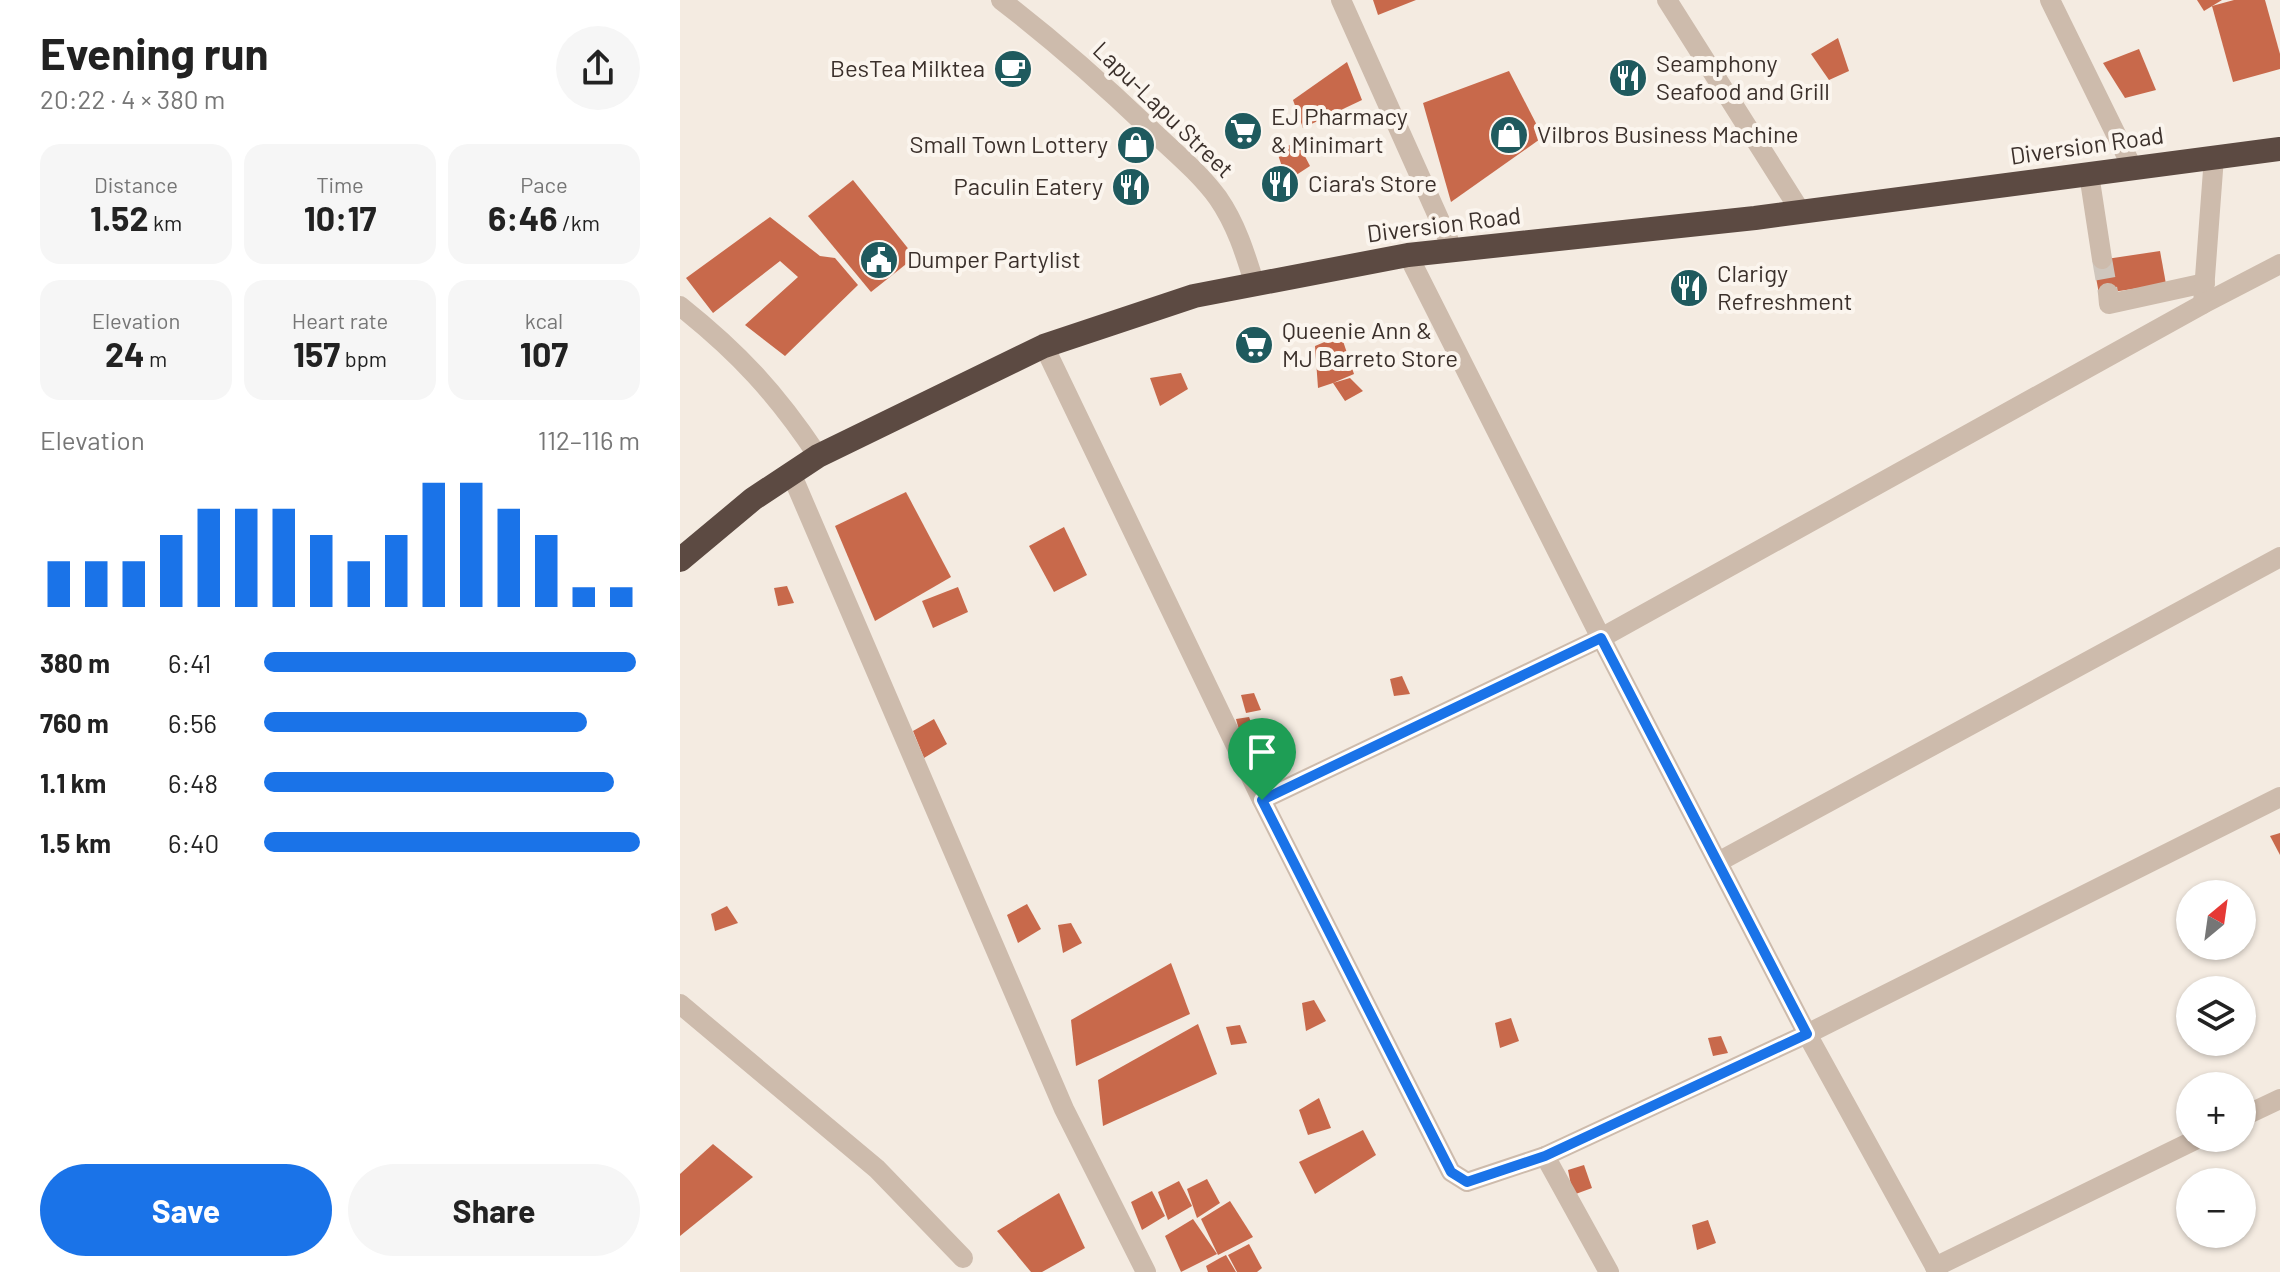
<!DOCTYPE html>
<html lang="en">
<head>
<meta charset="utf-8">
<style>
  :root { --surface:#fff; --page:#f6f6f6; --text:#222; --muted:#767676; --accent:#1a73e8 }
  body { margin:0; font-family:Barlow,sans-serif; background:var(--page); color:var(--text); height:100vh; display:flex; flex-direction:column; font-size:30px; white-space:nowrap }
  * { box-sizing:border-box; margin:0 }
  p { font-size:26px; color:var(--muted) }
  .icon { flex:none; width:44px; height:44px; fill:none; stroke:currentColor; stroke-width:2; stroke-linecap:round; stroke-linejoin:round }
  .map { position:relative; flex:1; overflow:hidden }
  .details { display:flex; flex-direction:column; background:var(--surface); width:680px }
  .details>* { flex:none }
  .needle { width:52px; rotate:29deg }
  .fabs { position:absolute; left:1496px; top:880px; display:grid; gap:16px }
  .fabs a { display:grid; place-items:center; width:80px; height:80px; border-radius:50%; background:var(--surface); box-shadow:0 2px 6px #0004; font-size:40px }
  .pin { position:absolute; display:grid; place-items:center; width:68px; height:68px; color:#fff; margin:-82px -34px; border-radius:50% 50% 50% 0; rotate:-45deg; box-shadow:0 0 8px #0007 }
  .pin .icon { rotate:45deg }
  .round { display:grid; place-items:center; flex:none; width:84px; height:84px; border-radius:42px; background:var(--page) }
  .head { display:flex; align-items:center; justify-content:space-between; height:136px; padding:0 40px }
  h1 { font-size:44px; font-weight:700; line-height:60px }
  .metrics { display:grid; grid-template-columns:repeat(3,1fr); gap:12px; height:136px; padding:8px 40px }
  .metrics div { display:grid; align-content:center; border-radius:20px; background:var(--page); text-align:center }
  .metrics b { font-size:34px; font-weight:700 }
  .metrics small { font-size:22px; font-weight:400 }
  .metrics p { font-size:22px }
  .chart { height:224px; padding:16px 40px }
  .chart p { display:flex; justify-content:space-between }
  .chart svg { width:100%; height:144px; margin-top:8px; stroke:var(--accent); stroke-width:6 }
  .primary-button { display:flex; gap:16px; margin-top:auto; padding:16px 40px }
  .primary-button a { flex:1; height:92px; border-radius:48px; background:var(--accent); color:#fff; font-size:32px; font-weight:700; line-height:92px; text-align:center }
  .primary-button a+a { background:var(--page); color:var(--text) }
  ul { padding:0 40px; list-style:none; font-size:26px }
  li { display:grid; grid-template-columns:128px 96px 1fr; align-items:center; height:60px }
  li i { height:20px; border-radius:10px; background:var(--accent) }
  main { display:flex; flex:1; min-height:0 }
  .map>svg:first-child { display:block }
  .building { fill:#c8694b }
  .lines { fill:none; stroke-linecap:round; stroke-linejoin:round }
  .minor-tunnel { stroke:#cfc6bd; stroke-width:20; stroke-dasharray:20 10; stroke-linecap:butt }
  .minor { stroke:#cdbbac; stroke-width:20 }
  .highway { stroke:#5c4a42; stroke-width:24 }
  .route-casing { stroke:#fff; stroke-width:16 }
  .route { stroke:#1a73e8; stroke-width:10 }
  .labels { text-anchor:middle; stroke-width:8; stroke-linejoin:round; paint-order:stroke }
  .poi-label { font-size:24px; fill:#3b302b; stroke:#fbf5ee; text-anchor:start }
  .street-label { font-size:24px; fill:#3b302b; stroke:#fbf5ee }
</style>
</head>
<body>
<main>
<section class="details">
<div class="head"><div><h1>Evening run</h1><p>20:22 · 4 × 380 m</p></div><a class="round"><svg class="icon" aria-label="share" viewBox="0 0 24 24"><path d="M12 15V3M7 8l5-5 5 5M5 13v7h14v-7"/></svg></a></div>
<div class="metrics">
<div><p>Distance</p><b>1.52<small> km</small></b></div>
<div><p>Time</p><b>10:17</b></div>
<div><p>Pace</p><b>6:46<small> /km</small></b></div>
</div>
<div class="metrics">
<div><p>Elevation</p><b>24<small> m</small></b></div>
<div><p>Heart rate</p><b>157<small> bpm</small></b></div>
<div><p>kcal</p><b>107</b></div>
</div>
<div class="chart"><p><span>Elevation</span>112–116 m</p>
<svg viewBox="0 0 160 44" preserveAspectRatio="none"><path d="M5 44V30M15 44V30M25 44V30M35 44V22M45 44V14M55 44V14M65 44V14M75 44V22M85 44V30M95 44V22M105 44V6M115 44V6M125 44V14M135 44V22M145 44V38M155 44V38"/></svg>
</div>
<ul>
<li><b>380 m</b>6:41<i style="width:99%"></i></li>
<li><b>760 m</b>6:56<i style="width:86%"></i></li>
<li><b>1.1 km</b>6:48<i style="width:93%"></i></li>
<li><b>1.5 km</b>6:40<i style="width:100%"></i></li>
</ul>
<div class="primary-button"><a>Save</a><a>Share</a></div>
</section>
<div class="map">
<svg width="1600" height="1272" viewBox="0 0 1600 1272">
  <rect width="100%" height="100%" fill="#f4ebe1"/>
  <!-- building -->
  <g class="building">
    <path d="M693,0h43l-38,15z"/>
    <path d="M1517,0h25l-18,11z"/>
    <path d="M1554,0h31l15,54v15l-47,13 -21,-76z"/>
    <path d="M1158,38l11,33 -20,9 -18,-26z"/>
    <path d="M1459,49l17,41 -31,8 -22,-35z"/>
    <path d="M667,62l15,38 -59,28 -10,-28z"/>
    <path d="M829,71l34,66 -92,65 -28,-99z"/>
    <path d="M617,141l13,25 -23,15 -10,-29z"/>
    <path d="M173,180l62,77 -44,35 -63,-76z"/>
    <path d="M90,217l50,39 15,2 23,27 -73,71 -40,-31 53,-48 -18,-16 -67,52 -27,-35z"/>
    <path d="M1480,251l6,33 -67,10 -6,-33z"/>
    <path d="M661,335l13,39 -21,9 17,-5 13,13 -18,10 -12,-18 -15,5 -3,-42z"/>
    <path d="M501,373l7,16 -28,17 -10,-28z"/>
    <path d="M226,492l45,85 -76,44 -40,-95z"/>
    <path d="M384,527l23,48 -33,17 -25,-46z"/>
    <path d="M107,586l7,17 -16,3 -4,-18z"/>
    <path d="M278,587l10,25 -35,16 -11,-27z"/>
    <path d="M722,676l8,18 -16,2 -4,-17z"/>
    <path d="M574,693l7,17 -15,3 -5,-18z"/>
    <path d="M569,717l7,17 -15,3 -5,-18z"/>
    <path d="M254,719l13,25 -23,14 -11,-27z"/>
    <path d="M1600,833v22l-10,-19z"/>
    <path d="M347,904l14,25 -23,14 -11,-28z"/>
    <path d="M47,906l11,17 -23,8 -4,-17z"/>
    <path d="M391,923l11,20 -19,10 -5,-28z"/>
    <path d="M491,963l19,51 -114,52 -5,-46z"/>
    <path d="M634,1000l12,21 -20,10 -4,-28z"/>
    <path d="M831,1018l8,23 -19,7 -5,-25z"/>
    <path d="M518,1024l19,50 -114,52 -5,-46z"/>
    <path d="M560,1025l7,18 -16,2 -5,-18z"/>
    <path d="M1041,1036l7,17 -15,3 -5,-18z"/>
    <path d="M639,1098l12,30 -23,7 -9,-25z"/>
    <path d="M683,1130l13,25 -61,39 -16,-32z"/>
    <path d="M33,1144l40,33 -73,59v-62z"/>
    <path d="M904,1165l8,23 -19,7 -5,-25z"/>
    <path d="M527,1179l13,24 -23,15 -10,-29z"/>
    <path d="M499,1181l13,25 -24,14 -10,-28z"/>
    <path d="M472,1191l13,25 -23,14 -11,-28z"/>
    <path d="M379,1193l26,55 -43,24h-11l-34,-41z"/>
    <path d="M550,1201l23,36 -35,18 -17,-36z"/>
    <path d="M513,1219l24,35 -36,18 -16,-36z"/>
    <path d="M1028,1220l8,23 -19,7 -5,-25z"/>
    <path d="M569,1244l13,24 -5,4h-20l-9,-17z"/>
    <path d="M546,1255l10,17h-28l-2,-6 14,-8 1,2 -1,-2z"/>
  </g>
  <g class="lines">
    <!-- minor-tunnel -->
    <path class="minor-tunnel" d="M1422,259l6,34"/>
    <!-- minor -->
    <g class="minor">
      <path d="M321,0c52,40 101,83 148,128 24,23 50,44 69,70 18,26 27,55 36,84"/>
      <path d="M661,0l112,250"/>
      <path d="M987,0l134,212"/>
      <path d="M1370,0l83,169"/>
      <path d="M1409,174l13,85"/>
      <path d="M728,255l193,383 206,396 131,238"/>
      <path d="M1428,293l1,11 96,-21"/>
      <path d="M1523,304l11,-147"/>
      <path d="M0,306c59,47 96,87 138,150"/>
      <path d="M364,346l218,454 189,372 16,10 78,-26 262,-122 473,-237"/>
      <path d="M111,473l273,636 82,163"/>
      <path d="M582,800l339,-162 602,-334 77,-40"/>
      <path d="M1038,862l562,-305"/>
      <path d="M0,1004l197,165 86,89"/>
      <path d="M1562,1117l38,-18"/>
      <path d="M865,1156l64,116"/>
      <path d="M1255,1267l264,-129"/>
    </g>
    <!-- highway -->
    <path class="highway" d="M0,560l73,-61 65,-43 226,-110 150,-50 214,-41 347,-37 525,-69"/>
  </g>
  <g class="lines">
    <defs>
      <path id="route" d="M921,638l206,396 -262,122 -78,26 -16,-10 -189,-372z"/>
    </defs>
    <!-- route casing -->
    <use href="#route" class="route-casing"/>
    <!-- route -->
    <use href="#route" class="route"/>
  </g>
  <!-- icons -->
  <defs>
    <symbol id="cafe-disc" viewBox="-11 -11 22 22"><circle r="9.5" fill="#1f5a5e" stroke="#fbf5ee"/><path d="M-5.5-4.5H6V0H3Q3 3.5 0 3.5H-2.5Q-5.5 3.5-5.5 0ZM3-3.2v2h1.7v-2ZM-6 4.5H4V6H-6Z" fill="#fff"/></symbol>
    <symbol id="restaurant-disc" viewBox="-11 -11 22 22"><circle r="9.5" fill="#1f5a5e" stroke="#fbf5ee"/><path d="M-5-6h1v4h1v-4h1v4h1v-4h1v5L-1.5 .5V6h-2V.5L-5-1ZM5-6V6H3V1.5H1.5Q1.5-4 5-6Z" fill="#fff"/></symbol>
    <symbol id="supermarket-disc" viewBox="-11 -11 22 22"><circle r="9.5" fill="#1f5a5e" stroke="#fbf5ee"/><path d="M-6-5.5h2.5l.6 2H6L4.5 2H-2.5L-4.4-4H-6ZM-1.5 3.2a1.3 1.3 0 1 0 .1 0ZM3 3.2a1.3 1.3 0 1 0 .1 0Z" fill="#fff"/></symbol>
    <symbol id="shop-disc" viewBox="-11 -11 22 22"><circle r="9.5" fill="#1f5a5e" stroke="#fbf5ee"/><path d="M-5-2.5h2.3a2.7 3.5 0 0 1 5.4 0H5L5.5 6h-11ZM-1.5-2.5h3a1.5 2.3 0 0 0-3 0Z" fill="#fff"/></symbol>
    <symbol id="civic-disc" viewBox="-11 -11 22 22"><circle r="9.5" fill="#1f5a5e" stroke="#fbf5ee"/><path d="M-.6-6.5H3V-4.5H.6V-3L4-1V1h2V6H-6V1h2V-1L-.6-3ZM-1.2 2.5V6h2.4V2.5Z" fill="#fff"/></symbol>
  </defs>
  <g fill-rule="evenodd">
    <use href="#cafe-disc" x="311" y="47" width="44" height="44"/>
    <use href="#restaurant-disc" x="926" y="56" width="44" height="44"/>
    <use href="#supermarket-disc" x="541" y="109" width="44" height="44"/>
    <use href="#shop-disc" x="807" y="113" width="44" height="44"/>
    <use href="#shop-disc" x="434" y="123" width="44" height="44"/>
    <use href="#restaurant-disc" x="578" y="162" width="44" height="44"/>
    <use href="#restaurant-disc" x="429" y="165" width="44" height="44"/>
    <use href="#civic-disc" x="177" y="238" width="44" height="44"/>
    <use href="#restaurant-disc" x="987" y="266" width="44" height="44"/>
    <use href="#supermarket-disc" x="552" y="323" width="44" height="44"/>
  </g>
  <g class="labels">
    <!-- poi labels -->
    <g class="poi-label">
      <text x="976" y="72">Seamphony<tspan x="976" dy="28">Seafood and Grill</tspan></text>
      <text x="305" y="77" text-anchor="end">BesTea Milktea</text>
      <text x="591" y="125">EJ Pharmacy<tspan x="591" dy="28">&amp; Minimart</tspan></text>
      <text x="857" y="143">Vilbros Business Machine</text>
      <text x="428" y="153" text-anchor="end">Small Town Lottery</text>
      <text x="628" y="192">Ciara's Store</text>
      <text x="423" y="195" text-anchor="end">Paculin Eatery</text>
      <text x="227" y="268">Dumper Partylist</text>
      <text x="1037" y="282">Clarigy<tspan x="1037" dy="28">Refreshment</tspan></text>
      <text x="602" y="339">Queenie Ann &amp;<tspan x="602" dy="28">MJ Barreto Store</tspan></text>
    </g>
    <!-- street labels -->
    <g class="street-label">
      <text transform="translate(483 110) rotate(44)" y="8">Lapu-Lapu Street</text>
      <text transform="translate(1407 146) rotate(-8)" y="8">Diversion Road</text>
      <text transform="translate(764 225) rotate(-7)" y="8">Diversion Road</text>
    </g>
  </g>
</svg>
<div class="fabs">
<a><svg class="needle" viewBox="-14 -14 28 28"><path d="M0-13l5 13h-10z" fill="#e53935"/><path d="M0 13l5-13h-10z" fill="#767676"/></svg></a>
<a><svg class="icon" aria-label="layers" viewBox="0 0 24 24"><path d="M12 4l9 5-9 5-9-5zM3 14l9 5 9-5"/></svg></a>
<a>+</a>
<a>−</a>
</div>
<div class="pin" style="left:582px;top:800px;background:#1e9e55"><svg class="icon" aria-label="arrive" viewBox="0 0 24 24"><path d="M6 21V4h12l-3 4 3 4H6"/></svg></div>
</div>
</main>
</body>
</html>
